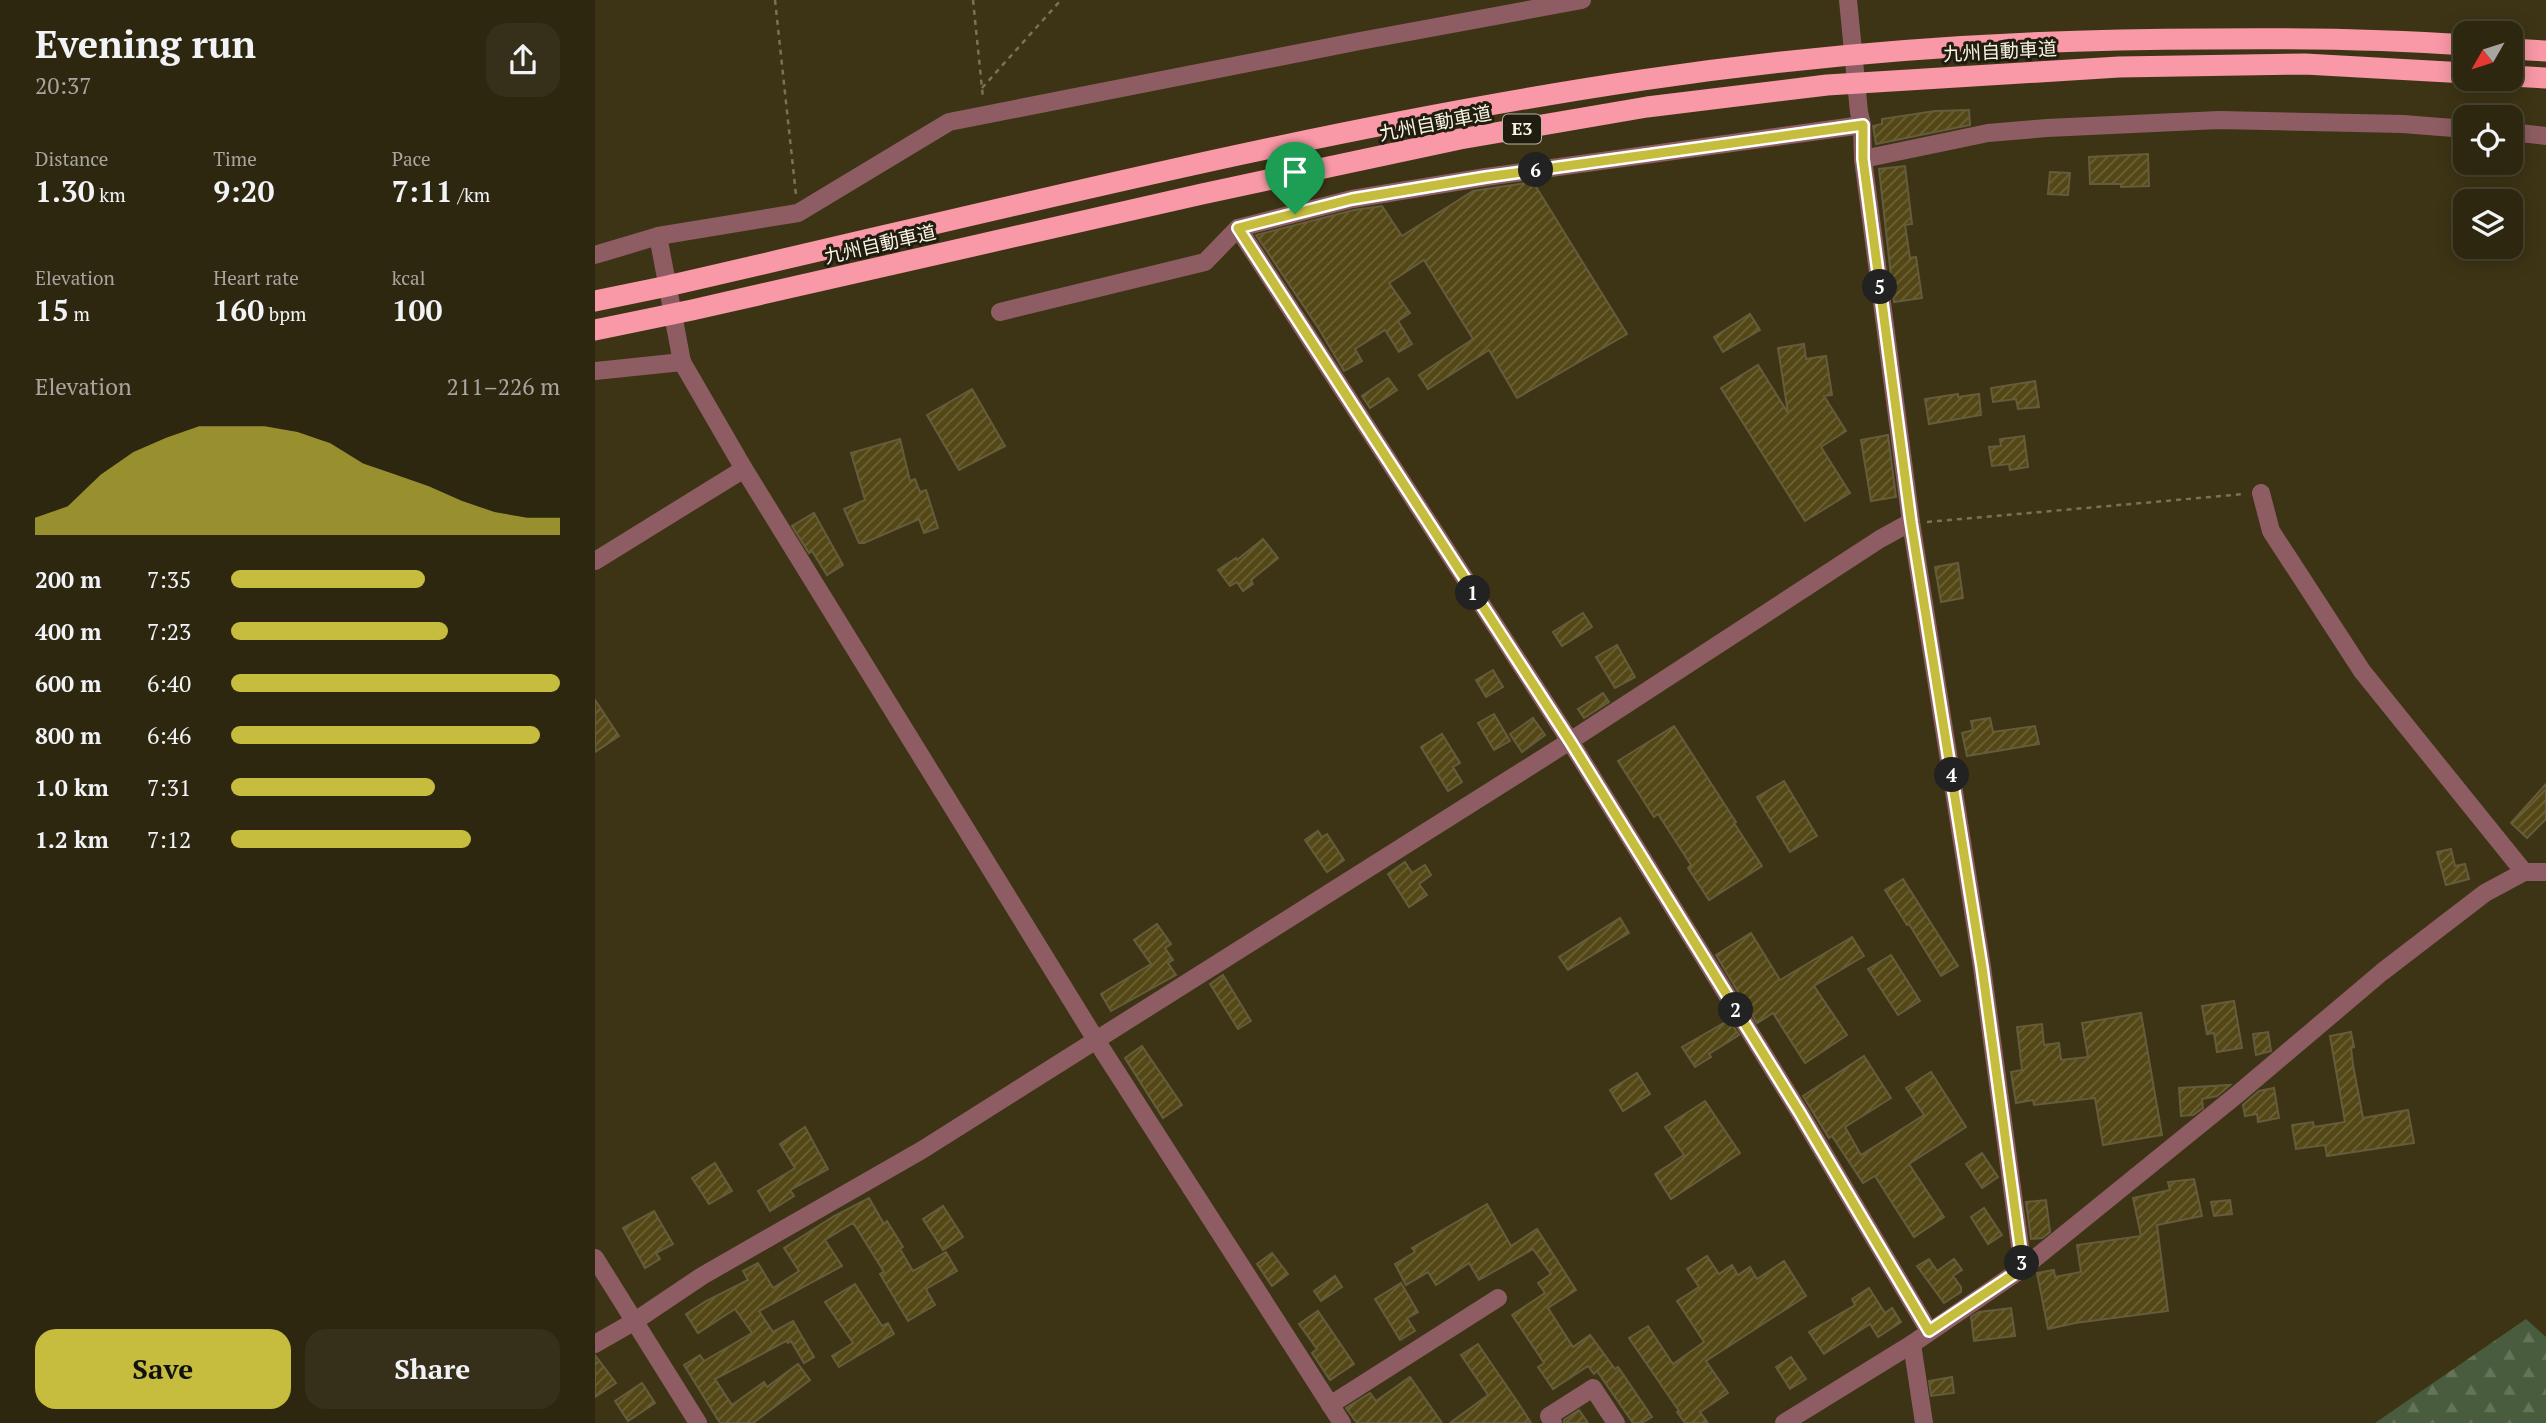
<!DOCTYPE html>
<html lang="en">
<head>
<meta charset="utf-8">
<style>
  :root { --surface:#2e2710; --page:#362f19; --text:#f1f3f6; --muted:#a7a59f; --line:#494430; --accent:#c6bc3d }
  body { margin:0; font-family:"PT Serif","Noto Sans JP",serif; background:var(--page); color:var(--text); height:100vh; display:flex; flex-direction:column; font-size:26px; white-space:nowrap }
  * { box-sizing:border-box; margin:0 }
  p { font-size:23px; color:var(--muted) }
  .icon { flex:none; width:38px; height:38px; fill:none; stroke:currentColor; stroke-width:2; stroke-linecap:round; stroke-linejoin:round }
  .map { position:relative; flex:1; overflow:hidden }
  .sheet { display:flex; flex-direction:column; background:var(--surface); width:595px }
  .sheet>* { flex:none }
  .needle { width:46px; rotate:231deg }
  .controls { position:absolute; left:1858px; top:21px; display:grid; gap:14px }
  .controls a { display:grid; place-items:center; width:70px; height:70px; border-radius:14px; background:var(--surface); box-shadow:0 4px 18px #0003,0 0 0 2px var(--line); font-size:35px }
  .pin { position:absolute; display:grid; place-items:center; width:60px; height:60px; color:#fff; margin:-72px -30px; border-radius:50% 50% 50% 0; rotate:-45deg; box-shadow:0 0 7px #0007 }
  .pin .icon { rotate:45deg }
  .km { position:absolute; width:35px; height:35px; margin:-18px; border-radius:50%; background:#222; color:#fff; font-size:19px; line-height:35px; text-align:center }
  .round { display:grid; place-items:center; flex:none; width:74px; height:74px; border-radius:21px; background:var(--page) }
  .overview { display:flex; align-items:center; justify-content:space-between; height:119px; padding:0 35px }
  h1 { font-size:38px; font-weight:700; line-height:52px }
  .metrics { display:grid; grid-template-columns:repeat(3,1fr); gap:10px; height:119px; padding:7px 35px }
  .metrics div { display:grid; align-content:center }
  .metrics b { font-size:30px; font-weight:700 }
  .metrics small { font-size:19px; font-weight:400 }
  .metrics p { font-size:19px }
  .chart { height:196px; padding:14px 35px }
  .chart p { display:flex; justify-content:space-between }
  .chart svg { width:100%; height:126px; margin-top:7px; fill:var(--accent); opacity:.7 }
  .cta { display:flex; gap:14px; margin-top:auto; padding:14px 35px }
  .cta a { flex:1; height:80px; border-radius:21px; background:var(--accent); color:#111; font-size:28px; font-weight:700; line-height:80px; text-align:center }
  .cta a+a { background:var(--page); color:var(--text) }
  ul { padding:0 35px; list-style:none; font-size:23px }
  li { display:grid; grid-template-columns:112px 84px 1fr; align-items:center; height:52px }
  li i { height:18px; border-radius:9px; background:var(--accent) }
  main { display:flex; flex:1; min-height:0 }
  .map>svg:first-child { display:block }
  .forest { fill:url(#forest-firs) }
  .building { fill:url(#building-hatch); stroke:#655c3c; stroke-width:2 }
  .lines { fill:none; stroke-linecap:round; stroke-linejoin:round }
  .path { stroke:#797257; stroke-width:2.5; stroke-dasharray:5 5; stroke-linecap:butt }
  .minor { stroke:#8e5d63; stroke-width:18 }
  .highway { stroke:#f998a6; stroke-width:21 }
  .route-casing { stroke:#fff; stroke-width:14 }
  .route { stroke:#c6bc3d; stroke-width:9 }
  .labels { text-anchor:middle; stroke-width:6; stroke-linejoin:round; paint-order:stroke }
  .shield { fill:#201c0f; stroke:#b8b3a3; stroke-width:2 }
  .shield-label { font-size:18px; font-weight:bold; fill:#f9f4e2 }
  .street-label { font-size:19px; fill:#f9f4e2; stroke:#201c0f }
</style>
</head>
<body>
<main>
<section class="sheet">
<div class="overview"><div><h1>Evening run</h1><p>20:37</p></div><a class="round"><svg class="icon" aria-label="share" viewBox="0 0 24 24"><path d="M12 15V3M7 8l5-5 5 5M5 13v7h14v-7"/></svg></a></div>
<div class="metrics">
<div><p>Distance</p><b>1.30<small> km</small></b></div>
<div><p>Time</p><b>9:20</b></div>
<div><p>Pace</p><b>7:11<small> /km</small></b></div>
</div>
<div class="metrics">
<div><p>Elevation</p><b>15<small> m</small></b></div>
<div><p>Heart rate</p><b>160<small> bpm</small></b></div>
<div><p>kcal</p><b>100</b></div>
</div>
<div class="chart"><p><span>Elevation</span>211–226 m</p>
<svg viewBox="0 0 160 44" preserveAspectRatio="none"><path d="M0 44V38L10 34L20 23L30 15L40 10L50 6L60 6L70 6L80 8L90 12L100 19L110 23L120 27L130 32L140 36L150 38L160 38V44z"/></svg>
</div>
<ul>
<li><b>200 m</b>7:35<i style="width:59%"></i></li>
<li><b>400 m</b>7:23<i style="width:66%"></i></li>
<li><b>600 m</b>6:40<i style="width:100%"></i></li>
<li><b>800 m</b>6:46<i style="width:94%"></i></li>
<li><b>1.0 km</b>7:31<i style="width:62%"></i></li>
<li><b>1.2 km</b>7:12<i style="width:73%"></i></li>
</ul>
<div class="cta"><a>Save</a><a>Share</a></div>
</section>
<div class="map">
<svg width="1951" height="1423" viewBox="0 0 1951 1423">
  <defs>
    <pattern id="forest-firs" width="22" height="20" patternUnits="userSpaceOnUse" patternTransform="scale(1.75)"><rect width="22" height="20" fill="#495c3d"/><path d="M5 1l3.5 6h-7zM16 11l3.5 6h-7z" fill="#647459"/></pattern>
    <pattern id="building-hatch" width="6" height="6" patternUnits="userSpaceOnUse" patternTransform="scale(1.75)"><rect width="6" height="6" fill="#544716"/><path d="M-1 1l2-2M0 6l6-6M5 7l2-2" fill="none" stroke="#6d6238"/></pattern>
  </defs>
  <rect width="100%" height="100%" fill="#3d3415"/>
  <!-- forest -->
  <path class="forest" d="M1931,1319l20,18v86h-171z"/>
  <!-- building -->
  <g class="building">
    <path d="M1374,110l1,15 -94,19 -3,-18 9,-2v-5l53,-8z"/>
    <path d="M1553,154l1,32 -28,1v-3h-31l-1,-27z"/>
    <path d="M1310,166l7,58 -7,1 5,33 6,-1 6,41 -28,4 -15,-133z"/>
    <path d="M1455,172l20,1 -2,22 -20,-1z"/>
    <path d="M938,182l94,152 -110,64 -28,-48 -61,39 -9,-14 54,-36 -49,-79 -35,23 21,30 -12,8 14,23 -13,8 -14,-22 -30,19 7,12 -18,10 -25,-42 -63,-94 98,-25 28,-4 20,30 71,-45z"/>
    <path d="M1155,314l10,16 -37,22 -9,-15z"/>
    <path d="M1209,344l2,15 20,-3 6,39 -8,1 22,35 -25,16 29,46 -45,28 -84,-133 37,-23 30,48 -10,-65z"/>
    <path d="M793,378l9,12 -27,18 -8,-12z"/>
    <path d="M1440,381l4,26 -21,2 -2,-10 -23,3 -2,-14z"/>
    <path d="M377,389l33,57 -46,24 -32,-55z"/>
    <path d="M1363,394v3l21,-3 2,21 -52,9 -4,-25z"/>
    <path d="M1293,435l8,62 -25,4 -10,-61z"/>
    <path d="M1429,436l4,31 -18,3 -1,-6 -17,2 -3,-19 12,-1 -1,-7z"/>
    <path d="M305,439l10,42 5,-2 5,13 6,-2 12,38 -14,5 -5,-14 -55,24h-5l-15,-34 21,-9 -14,-47z"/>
    <path d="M219,513l29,52 -16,10 -15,-24 -3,2 -17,-27z"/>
    <path d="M668,539l15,19 -27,22 2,4 -10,7 -6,-9 -7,4 -12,-16 18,-12 1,2z"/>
    <path d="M1363,563l5,35 -22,4 -6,-35z"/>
    <path d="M988,613l9,14 -30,19 -9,-14z"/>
    <path d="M1022,645l18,32 -20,11 -19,-31z"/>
    <path d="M898,670l10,17 -17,10 -10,-17z"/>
    <path d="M1008,693l6,9 -25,16 -6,-9z"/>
    <path d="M0,700l24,36 -24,16z"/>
    <path d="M899,714l16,27 -16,9 -16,-27z"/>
    <path d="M938,718l12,17 -23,17 -12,-18z"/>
    <path d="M1395,718l3,14 42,-6 4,18 -72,12 -5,-23 11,-3 -2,-9z"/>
    <path d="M1079,726l62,96 -2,1 28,43 -53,34 -21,-32 3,-3 -33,-51 -4,3 -36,-56z"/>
    <path d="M847,734l18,29 -7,4 9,15 -14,9 -27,-44z"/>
    <path d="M1189,781l33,55 -27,16 -33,-55z"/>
    <path d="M1951,784v35l-19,19 -16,-15z"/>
    <path d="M723,831l4,6 5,-3 17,26 -17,12 -22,-32z"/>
    <path d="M1856,849l4,17 10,-2 4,15 -23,6 -9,-33z"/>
    <path d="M810,862l7,11 13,-8 6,10 -12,9 8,11 -18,12 -21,-33z"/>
    <path d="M1308,879l55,87 -17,10 -32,-52 -2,1 -22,-35z"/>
    <path d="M1025,918l9,15 -61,37 -9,-13z"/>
    <path d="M562,924l14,20 -6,4 8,12 -5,3 8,12 -65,36 -10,-17 50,-30 -17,-24z"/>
    <path d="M1156,933l29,47 72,-43 12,19 -50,30 33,49 -42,28 -32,-50 -16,10 -41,-68z"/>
    <path d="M1296,955l29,46 -22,14 -30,-46z"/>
    <path d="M628,975l28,46 -13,8 -28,-45z"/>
    <path d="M1639,1001l8,47 -25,4 -3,-19 -7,1 -5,-28z"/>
    <path d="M1546,1013l21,122 -59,10 -8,-47 -61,7 -1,-5 -17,3 -5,-31 11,-2 -5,-43 25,-3 2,21 15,-2 2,17 27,-3 -6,-34z"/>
    <path d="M1134,1020l10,15 -30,19 2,3 -16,10 -13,-20z"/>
    <path d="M1673,1032l3,19 -15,4 -3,-21z"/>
    <path d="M1756,1032l3,15 -3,1 2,17 10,53 45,-8 6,33 -87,13 -2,-11 -29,4 -4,-24 21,-3 1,5 31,-5 -15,-86z"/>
    <path d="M547,1046l40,59 -19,13 -38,-60z"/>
    <path d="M1269,1056l27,42 -46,29 16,28 63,-40 -18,-27 25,-16 35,55 -57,37 35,53 -30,20 -39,-61 -12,7 -31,-47 -3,2 -26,-42z"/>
    <path d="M1042,1073l13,21 -27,17 -13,-21z"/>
    <path d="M1635,1085l-13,11 -15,3 1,9 -10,7 -12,1 -2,-28z"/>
    <path d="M1679,1088l5,30 -21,4 -1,-8 -12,2 -2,-11 16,-14z"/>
    <path d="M1110,1101l35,52 -69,46 -16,-25 29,-19 -19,-28z"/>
    <path d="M210,1127l23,42 -38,21 4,6 -24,15 -12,-20 37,-23 -15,-24z"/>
    <path d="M1387,1153l16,24 -16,11 -16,-24z"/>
    <path d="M120,1163l17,28 -23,13 -17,-26z"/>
    <path d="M1599,1179l8,37 -45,9 11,86 -93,12 -27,6 -11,-56 17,-3 1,7 26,-5 -4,-27 64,-9 -8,-38 37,-8 -2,-8z"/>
    <path d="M274,1198l15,26 3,-3 16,26 -3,2 13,22 33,-19 11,19 -31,18 9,16 -27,16 -28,-47 4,-2 -30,-48h-3l-26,16 17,26 -83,45 14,21 20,-11 21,36 -10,6 -13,-22 -3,2 -2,-2 -71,38 17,26 32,-23 3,5 31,-23 12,16 -57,43h-33l-36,-58 16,-10 4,6 48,-28 -17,-24 -37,24 -12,-19 20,-13 42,-21 -5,-9 15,-8 15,25 26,-17 -15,-23 50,-32z"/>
    <path d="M1451,1200l4,32 -8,6 -11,1 -5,-37z"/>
    <path d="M1635,1200l2,14 -18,2 -3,-14z"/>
    <path d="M892,1204l24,42 26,-17 39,61 -28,18 25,39 17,-12 25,34 3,-2 34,50 -10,6h-9l-36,-52 -3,3 -6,-8 -35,23 -15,-22 6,-4 -32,-48 33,-22 -7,-10 13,-9 -18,-25 -54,31 -10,-17 -33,22 -8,-13 -22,13 -11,-21 20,-12 -3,-4z"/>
    <path d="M348,1206l20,31 -20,13 -20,-31z"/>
    <path d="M1389,1208l18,27 -14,9 -17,-27z"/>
    <path d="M59,1211l19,33 -17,9 4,6 -15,9 -22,-40z"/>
    <path d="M677,1253l16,21 -16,12 -15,-22z"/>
    <path d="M1112,1256l12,18 13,-9 6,10 12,-8 7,12 27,-18 22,35 -100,65 22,32 -28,19 8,11h-23l-8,-11 2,-1 -50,-73 19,-12 25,38 31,-22 -27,-41 22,-14 -12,-18z"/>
    <path d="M1334,1259l8,12 17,-12 8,11 -9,6 8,11v5l-17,11 -27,-37z"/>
    <path d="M740,1276l7,11 -21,14 -7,-10z"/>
    <path d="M806,1283l17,29 -11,6 8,13 -15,9 -25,-41z"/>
    <path d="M260,1284l27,42 6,-3 6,11 -55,33 -7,-11 21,-13 -28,-41z"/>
    <path d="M1274,1288l16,25 7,-5 9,14 -23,15 -8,-13 -46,30 -15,-22 46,-27 -3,-6z"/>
    <path d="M1416,1308l4,28 -41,5 -3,-24 8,-5z"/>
    <path d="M723,1311l36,53 -24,16 -18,-27 5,-4 -18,-25z"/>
    <path d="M883,1344l41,60 12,19h-81l38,-28 -27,-40z"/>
    <path d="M0,1355l21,28 -21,14z"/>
    <path d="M1196,1357l15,22 -16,10 -14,-22z"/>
    <path d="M815,1377l32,46h-85l-11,-15 24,-15 6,8z"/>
    <path d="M1357,1377l2,16 -23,3 -2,-15z"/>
    <path d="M47,1383l13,20 -27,18 -13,-20z"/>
    <path d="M984,1410l9,13h-24v-3z"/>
  </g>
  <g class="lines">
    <!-- path -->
    <g class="path">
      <path d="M180,0l21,195"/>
      <path d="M378,0l10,98"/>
      <path d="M387,88l79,-88"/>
      <path d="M1332,522l317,-28"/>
    </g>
    <!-- minor -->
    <g class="minor">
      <path d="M1253,0l11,112 3,13 1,34 48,363 71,445 41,301"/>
      <path d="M1916,132l35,4"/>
      <path d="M1268,159l125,-26 59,-5 172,-8 184,4 63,5"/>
      <path d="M643,228l332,513 230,372 129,218"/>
      <path d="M63,236l24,126 62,107 352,571 246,383"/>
      <path d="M0,255l63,-19 140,-23 151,-91 411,-81 222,-41"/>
      <path d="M405,312l205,-50 33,-34 114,-29 134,-22 376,-52"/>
      <path d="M0,371l87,-9"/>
      <path d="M1666,493l10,38 91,140 162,201"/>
      <path d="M0,561l149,-92"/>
      <path d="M0,1258l103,165"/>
      <path d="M0,1344l40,-23 67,-45 220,-126 648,-409 310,-202 31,-17"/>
      <path d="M1317,1344l12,79"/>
      <path d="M735,1405l168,-107"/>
      <path d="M958,1423l-4,-7 44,-28 23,35"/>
      <path d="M1189,1423l128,-79 111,-76 216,-175 143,-121 103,-79 39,-21h22"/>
    </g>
    <!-- highway -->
    <g class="highway">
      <path d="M1916,49l35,2"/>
      <path d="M1916,76l35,2"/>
      <path d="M0,301l68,-14c325,-74 649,-158 979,-207 188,-28 377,-41 567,-41 86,-1 171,0 257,6"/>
      <path d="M0,330l97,-20 510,-116 258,-55 187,-32 180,-22 292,-18 186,-3 161,9"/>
    </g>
  </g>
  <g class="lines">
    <defs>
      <path id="route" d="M1268,125v34l48,363 71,445 41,301 -94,63 -129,-218 -230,-372 -332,-513 114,-29 134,-22z"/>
    </defs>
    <!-- route casing -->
    <use href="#route" class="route-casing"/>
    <!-- route -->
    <use href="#route" class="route"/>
  </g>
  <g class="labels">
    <!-- shield labels -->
    <rect class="shield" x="908" y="114.5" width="38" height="29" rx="5"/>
    <g class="shield-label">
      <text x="927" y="135">E3</text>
    </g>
    <!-- street labels -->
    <g class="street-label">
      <text transform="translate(1405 51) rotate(-3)" y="7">九州自動車道</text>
      <text transform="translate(840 123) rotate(-11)" y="7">九州自動車道</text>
      <text transform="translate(285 244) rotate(-13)" y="7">九州自動車道</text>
    </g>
  </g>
</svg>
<div class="controls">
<a><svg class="needle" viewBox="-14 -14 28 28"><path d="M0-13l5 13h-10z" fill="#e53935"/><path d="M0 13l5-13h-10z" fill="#a7a59f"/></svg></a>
<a><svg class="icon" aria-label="locate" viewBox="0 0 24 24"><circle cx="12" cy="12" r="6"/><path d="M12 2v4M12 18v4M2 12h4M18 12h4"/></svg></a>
<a><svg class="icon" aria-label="layers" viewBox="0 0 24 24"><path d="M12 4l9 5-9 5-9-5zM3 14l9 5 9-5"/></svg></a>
</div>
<div class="pin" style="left:700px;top:214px;background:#1e9e55"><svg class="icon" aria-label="arrive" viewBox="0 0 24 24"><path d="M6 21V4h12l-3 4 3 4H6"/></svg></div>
<b class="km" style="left:878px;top:593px">1</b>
<b class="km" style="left:1141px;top:1010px">2</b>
<b class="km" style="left:1427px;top:1263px">3</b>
<b class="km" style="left:1357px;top:775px">4</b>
<b class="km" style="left:1285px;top:287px">5</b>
<b class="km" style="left:941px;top:170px">6</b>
</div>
</main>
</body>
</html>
